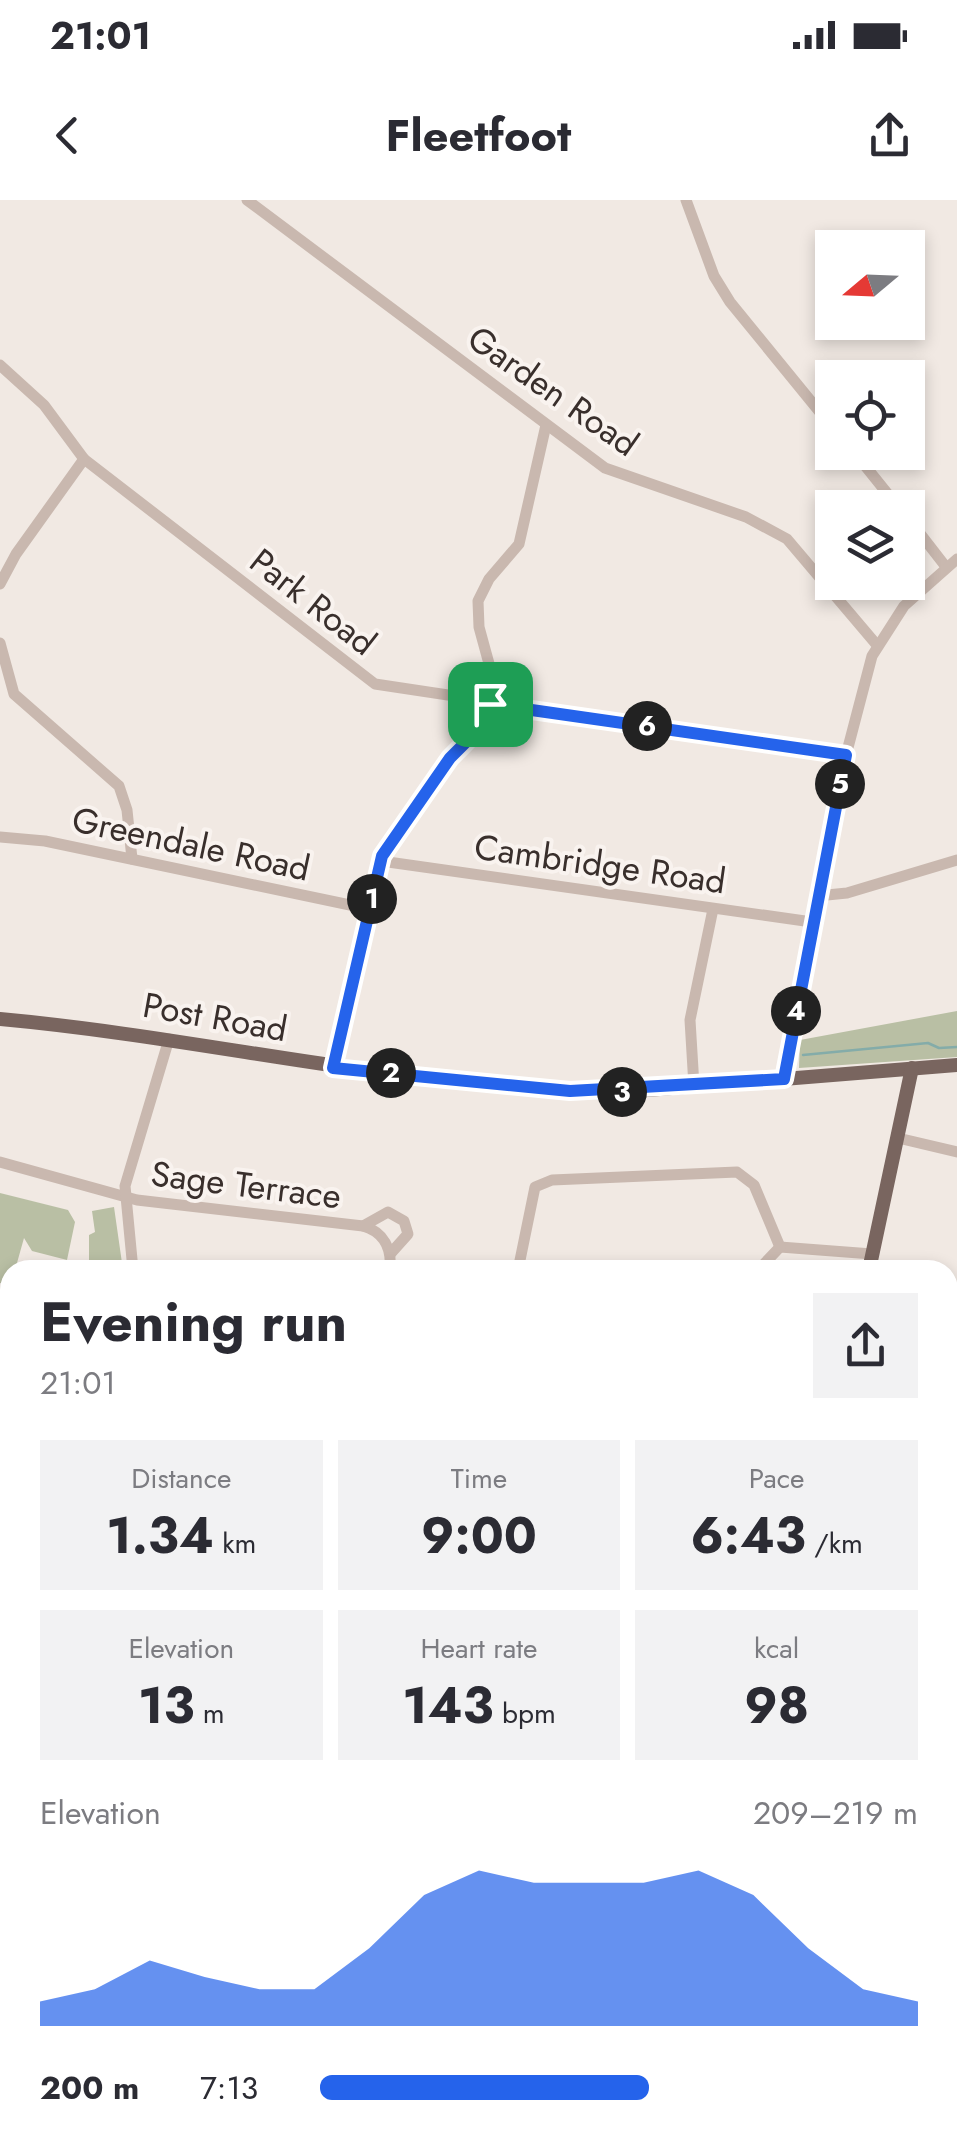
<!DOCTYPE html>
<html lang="en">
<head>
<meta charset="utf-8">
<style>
  :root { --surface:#fff; --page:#f2f2f3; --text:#2b2b33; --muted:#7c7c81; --accent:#2563eb }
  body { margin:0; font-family:Jost,sans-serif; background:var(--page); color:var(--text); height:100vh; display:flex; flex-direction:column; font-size:38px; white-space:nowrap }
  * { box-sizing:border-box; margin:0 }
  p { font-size:32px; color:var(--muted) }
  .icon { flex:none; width:55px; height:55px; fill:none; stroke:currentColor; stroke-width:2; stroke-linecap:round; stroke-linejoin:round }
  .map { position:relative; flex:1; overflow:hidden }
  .drawer { position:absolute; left:0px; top:1060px; width:958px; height:888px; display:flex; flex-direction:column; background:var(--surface); border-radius:30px 30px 0 0; box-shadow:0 5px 15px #0003 }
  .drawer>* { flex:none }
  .needle { width:65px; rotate:251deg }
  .fabs { position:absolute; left:815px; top:30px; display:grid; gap:20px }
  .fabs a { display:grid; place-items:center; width:110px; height:110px; border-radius:0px; background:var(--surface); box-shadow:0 5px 15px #0003; font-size:50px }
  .pin { position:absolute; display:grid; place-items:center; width:85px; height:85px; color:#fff; margin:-42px; border-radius:20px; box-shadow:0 5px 15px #0006 }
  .km { position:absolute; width:50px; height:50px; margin:-25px; border-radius:50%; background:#222; color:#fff; font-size:28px; line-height:50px; text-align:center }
  .round { display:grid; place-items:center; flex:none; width:105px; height:105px; border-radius:0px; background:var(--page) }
  .summary { display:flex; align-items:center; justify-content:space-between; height:170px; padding:0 40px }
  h1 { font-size:55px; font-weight:700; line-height:75px }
  .stats { display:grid; grid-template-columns:repeat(3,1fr); gap:15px; height:170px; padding:10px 40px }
  .stats div { display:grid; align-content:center; border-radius:0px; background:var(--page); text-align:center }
  .stats b { font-size:50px; font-weight:700 }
  .stats small { font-size:28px; font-weight:400 }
  .stats p { font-size:28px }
  .chart { height:280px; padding:20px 40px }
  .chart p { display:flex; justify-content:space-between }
  .chart svg { width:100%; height:180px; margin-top:10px; fill:var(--accent); opacity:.7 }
  ul { padding:0 40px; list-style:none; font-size:32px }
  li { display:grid; grid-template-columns:160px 120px 1fr; align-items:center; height:75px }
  li i { height:25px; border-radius:12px; background:var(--accent) }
  .status { display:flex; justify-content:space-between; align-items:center; height:70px; padding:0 50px; background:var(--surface); direction:ltr }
  .status svg { height:28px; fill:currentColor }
  header { display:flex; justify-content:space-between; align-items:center; height:130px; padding:0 40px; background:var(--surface); font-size:45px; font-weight:700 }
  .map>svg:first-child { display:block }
  .green { fill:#b9bfa4 }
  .water { fill:#84aca9 }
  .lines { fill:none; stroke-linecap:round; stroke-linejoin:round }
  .stream { stroke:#84aca9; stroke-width:2.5 }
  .minor { stroke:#c9b8af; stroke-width:11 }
  .major { stroke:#79655f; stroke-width:14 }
  .route-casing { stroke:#fff; stroke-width:20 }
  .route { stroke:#2563eb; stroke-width:12 }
  .labels { text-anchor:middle; stroke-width:8; stroke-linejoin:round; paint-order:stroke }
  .street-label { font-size:35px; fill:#392f2c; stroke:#f9f3ef }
</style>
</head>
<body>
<div class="status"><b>21:01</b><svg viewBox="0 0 49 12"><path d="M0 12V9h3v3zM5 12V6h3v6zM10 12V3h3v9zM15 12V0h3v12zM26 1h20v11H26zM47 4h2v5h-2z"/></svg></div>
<header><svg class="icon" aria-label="back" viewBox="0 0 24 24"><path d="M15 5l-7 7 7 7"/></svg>Fleetfoot<svg class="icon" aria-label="share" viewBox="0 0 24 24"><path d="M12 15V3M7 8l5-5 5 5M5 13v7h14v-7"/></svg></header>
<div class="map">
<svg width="957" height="1947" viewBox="0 0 957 1947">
  <rect width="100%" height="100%" fill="#f1e9e3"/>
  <!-- green -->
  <g class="green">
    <path d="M957,811v46l-158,11 1,-28z"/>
    <path d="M0,993l68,17 7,12 -8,38 -35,-9 -8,-13 -9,32h-5v15l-10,-2z"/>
    <path d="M114,1007l9,63h-34v-35l6,-3 -3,-21z"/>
    <rect x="159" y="1938" width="128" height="9"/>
  </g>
  <!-- water -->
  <path class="water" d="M309,1938h68l11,9h-63z"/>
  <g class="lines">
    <!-- stream -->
    <g class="stream">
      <path d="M803,855l125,-12 11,5 18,-1"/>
      <path d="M9,1906h1"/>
    </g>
    <!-- minor -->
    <g class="minor">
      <path d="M247,0l358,268 141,49 41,22 89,105"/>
      <path d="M686,0l28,76 16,26 102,125"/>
      <path d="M0,165l44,40 40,54 291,225 471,71"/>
      <path d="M854,252l45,56"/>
      <path d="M908,318l38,49"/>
      <path d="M0,384l16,-30 68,-95"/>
      <path d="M0,443l14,51 105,92 8,24 5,49"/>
      <path d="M0,637l45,4 324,68"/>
      <path d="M381,661l431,61"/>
      <path d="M817,696l30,-3 110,-33"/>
      <path d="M333,868l49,-212 69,-98 20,-21 19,-34 1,-32 -12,-44 -1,-26 11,-22 30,-35 27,-119"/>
      <path d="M784,879l61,-320 27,-103 32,-50 53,-47"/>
      <path d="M694,886l-4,-66 23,-111"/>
      <path d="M898,938l59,14"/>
      <path d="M0,962l137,38 226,26c21,6 29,23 27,44"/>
      <path d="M363,1026l25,-14 16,9 4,13 -17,19"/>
      <path d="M780,1047l92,7"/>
      <path d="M133,1070l-8,-84 44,-147"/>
      <path d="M518,1070l17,-83 17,-7 185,-8 17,13 26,62"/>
      <path d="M734,1070l29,-5 17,-18"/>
      <path d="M0,1241l10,1"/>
      <path d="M948,1251l9,2"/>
      <path d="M0,1365l10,1"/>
      <path d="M0,1515l10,2"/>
      <path d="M948,1527l9,-59"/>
      <path d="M948,1577l9,1"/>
      <path d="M948,1746l9,2"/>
      <path d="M0,1757l10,3"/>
      <path d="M948,1895l9,-1"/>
      <path d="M420,1938l8,9"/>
      <path d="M756,1938l35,9"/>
      <path d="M859,1947l2,-9"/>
    </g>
    <!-- major -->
    <g class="major">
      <path d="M0,819c208,19 413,72 623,73l334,-27"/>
      <path d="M869,1070l43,-202"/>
      <path d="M709,1947l2,-9"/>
    </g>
  </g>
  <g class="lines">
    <defs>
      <path id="route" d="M490,504l356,51 -62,324 -214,12 -237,-23 49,-212 68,-98 21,-21z"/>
    </defs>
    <!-- route casing -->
    <use href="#route" class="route-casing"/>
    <!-- route -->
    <use href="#route" class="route"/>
  </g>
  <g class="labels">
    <!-- street labels -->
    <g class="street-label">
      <text transform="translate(553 191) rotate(35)" y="12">Garden Road</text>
      <text transform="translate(313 402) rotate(38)" y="12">Park Road</text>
      <text transform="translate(191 644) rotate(12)" y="12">Greendale Road</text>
      <text transform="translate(600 664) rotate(8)" y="12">Cambridge Road</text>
      <text transform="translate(215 817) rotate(10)" y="12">Post Road</text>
      <text transform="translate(246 985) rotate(7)" y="12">Sage Terrace</text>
    </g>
  </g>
</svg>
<div class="fabs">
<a><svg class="needle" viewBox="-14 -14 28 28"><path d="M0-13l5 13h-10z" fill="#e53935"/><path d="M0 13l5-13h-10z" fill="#7c7c81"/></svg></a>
<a><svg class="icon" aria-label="locate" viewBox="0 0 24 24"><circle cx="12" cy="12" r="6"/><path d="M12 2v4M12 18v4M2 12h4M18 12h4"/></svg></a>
<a><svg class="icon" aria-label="layers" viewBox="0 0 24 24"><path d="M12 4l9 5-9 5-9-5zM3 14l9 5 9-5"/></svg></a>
</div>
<div class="pin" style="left:490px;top:504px;background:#1e9e55"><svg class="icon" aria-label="arrive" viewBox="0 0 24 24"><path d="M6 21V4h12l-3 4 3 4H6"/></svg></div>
<b class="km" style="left:372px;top:699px">1</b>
<b class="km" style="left:391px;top:873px">2</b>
<b class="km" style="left:622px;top:892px">3</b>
<b class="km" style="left:796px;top:811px">4</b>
<b class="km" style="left:840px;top:584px">5</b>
<b class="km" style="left:647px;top:526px">6</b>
<section class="drawer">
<div class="summary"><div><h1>Evening run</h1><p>21:01</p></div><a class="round"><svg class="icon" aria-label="share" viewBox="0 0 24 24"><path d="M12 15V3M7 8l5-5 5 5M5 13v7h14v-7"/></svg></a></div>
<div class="stats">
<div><p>Distance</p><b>1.34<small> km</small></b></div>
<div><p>Time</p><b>9:00</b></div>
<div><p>Pace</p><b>6:43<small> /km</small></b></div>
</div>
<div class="stats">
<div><p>Elevation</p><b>13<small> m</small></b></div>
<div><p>Heart rate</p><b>143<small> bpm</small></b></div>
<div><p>kcal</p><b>98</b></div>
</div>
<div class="chart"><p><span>Elevation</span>209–219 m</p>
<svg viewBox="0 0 160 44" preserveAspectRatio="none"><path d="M0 44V38L10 35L20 28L30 32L40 35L50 35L60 25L70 12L80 6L90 9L100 9L110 9L120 6L130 12L140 25L150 35L160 38V44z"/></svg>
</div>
<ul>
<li><b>200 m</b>7:13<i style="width:55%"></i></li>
</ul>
</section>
</div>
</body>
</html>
